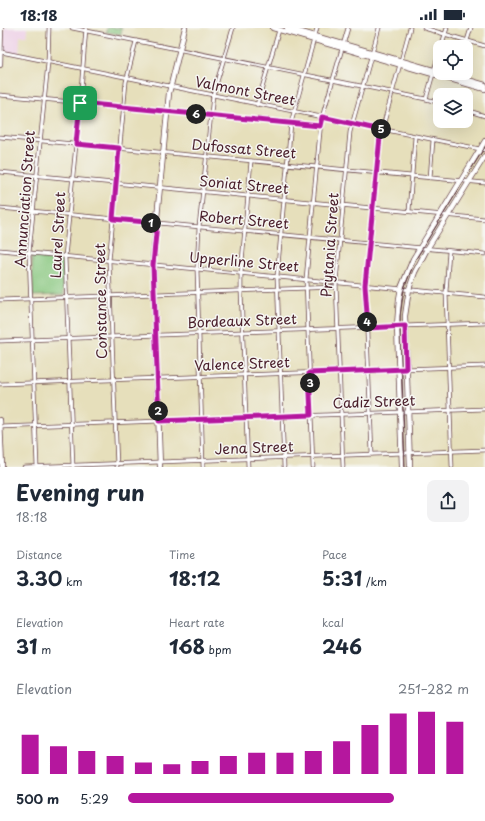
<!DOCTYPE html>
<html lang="en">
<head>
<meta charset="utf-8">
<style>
  :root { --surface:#fff; --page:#f2f2f3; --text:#1f2937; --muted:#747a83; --accent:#b5179e }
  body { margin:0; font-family:"Playpen Sans",sans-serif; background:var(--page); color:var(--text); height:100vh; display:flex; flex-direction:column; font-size:15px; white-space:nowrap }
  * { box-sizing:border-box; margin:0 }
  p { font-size:13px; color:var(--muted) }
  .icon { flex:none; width:22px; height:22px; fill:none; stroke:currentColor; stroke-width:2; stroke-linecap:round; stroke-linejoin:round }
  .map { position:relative; height:439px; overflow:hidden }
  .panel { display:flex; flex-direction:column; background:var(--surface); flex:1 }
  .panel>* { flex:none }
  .fabs { position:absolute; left:433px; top:12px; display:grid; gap:8px }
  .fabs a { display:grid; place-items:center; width:40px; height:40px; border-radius:8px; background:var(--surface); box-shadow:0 4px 16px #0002; font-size:20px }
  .pin { position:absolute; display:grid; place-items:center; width:34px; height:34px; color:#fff; margin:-17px; border-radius:8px; box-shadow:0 2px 6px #0006 }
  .km { position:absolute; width:20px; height:20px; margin:-10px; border-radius:50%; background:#222; color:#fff; font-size:11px; line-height:20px; text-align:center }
  .round { display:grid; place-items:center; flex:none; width:42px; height:42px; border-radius:8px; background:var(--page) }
  .headline { display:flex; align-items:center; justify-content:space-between; height:68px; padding:0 16px }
  h1 { font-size:22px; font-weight:700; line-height:30px }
  .stats { display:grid; grid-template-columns:repeat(3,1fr); gap:6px; height:68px; padding:4px 16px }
  .stats div { display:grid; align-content:center }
  .stats b { font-size:20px; font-weight:700 }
  .stats small { font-size:11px; font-weight:400 }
  .stats p { font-size:11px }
  .chart { height:112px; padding:8px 16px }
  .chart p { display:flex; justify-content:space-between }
  .chart svg { width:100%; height:72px; margin-top:4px; stroke:var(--accent); stroke-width:6 }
  ul { padding:0 16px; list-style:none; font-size:13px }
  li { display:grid; grid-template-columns:64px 48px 1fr; align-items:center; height:30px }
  li i { height:10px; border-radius:5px; background:var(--accent) }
  .status { display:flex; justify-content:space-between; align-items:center; height:28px; padding:0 20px; background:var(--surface); direction:ltr }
  .status svg { height:11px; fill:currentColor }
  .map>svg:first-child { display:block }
  .built { fill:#eed0e7 }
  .green { fill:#88c77f; stroke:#697355 }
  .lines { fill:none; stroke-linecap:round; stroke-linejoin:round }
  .street-casing { stroke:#613c41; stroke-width:4.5 }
  .secondary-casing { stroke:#613c41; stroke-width:6 }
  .street { stroke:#fff; stroke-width:3 }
  .secondary { stroke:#fff; stroke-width:4.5 }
  .tram { stroke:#4a1f2b; stroke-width:1 }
  .route-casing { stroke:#fff; stroke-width:8 }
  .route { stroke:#b5179e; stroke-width:5 }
  .labels { text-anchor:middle; stroke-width:3; stroke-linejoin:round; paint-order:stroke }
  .street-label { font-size:14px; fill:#4a1f2b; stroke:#f6f6f2 }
</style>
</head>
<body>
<div class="status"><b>18:18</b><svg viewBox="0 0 49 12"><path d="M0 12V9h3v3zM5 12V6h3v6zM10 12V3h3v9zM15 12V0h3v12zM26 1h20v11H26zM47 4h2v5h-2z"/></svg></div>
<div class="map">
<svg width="485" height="439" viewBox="0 0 485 439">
  <rect width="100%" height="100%" fill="#f6f6f2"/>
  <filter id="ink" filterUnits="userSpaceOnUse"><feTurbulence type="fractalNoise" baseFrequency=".025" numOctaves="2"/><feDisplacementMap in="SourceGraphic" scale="8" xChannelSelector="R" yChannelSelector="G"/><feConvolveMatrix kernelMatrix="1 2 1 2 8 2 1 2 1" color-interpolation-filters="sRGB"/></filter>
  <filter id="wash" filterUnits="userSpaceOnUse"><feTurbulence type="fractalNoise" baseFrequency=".012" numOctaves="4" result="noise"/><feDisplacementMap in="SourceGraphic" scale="16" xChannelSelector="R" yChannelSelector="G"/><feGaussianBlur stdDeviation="0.9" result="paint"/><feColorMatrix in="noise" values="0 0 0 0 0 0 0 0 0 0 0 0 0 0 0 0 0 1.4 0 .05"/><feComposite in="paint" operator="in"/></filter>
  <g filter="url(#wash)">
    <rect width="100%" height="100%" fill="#e6dfbb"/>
    <!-- built -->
    <path class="built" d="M4,0h23v8h-7l-1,19 -16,-4z"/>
    <!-- green -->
    <g class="green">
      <path d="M107,0h15l-1,6 -15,-2z"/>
      <path d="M32,227l31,3 1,37 -31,1z"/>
    </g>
  </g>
  <g filter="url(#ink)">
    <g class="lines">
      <defs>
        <g id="street">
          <path d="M72,0l354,71 14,4"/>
          <path d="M424,0l61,18"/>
          <path d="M441,19l6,-19"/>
          <path d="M465,19l6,-19"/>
          <path d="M1,24l484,98"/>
          <path d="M434,42l6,-19"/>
          <path d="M0,67l320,31"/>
          <path d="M426,71l7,-25"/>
          <path d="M257,77l22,-75"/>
          <path d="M466,82l19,6"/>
          <path d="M0,109l485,46"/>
          <path d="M0,144l485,47"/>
          <path d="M430,150l3,-38"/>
          <path d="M0,180l485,46"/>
          <path d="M409,183l6,-74"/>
          <path d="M0,222l485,47"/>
          <path d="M449,223l-3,41 6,175"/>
          <path d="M0,272l336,-13"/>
          <path d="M0,313l485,-18"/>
          <path d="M0,356l485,-18"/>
          <path d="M0,399l485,-18"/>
          <path d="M372,426l-7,-169 15,-148 30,-109"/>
          <path d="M24,439l461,-17"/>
          <path d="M37,439l-8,-214 19,-190 1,-35"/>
          <path d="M73,439l-8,-210 15,-154 6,-75"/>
          <path d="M117,439l-8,-206 17,-179 10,-41"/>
          <path d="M203,439l-6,-198 2,-42 14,-132 20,-67"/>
          <path d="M248,439l-7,-176v-18l10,-112"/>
          <path d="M284,439l-7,-191 14,-153 26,-95"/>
          <path d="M313,439l-7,-188 15,-158 27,-93"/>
          <path d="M343,439l-7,-185 14,-150 29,-104"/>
        </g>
        <g id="secondary">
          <path d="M273,0l212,61"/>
          <path d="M287,0l153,44"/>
          <path d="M0,37l1,-37"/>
          <path d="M444,45l41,12"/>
          <path d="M0,392l2,47"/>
          <path d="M160,439l-7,-208 16,-166 16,-65"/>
          <path d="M402,439l-5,-141 2,-27 2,-11 12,-29 72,-118"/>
          <path d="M410,439l-5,-151 4,-27 6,-17 12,-23 58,-93"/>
        </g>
      </defs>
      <!-- street casing -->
      <use href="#street" class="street-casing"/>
      <!-- secondary casing -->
      <use href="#secondary" class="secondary-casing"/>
      <!-- street -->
      <use href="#street" class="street"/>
      <!-- secondary -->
      <use href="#secondary" class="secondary"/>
      <!-- tram -->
      <path class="tram" d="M405,439l-5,-151 4,-27 11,-29 70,-113"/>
    </g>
  </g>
  <g class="lines" filter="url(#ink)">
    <defs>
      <path id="route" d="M80,75l240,23 2,-9 59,13 -1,7 -15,148 3,43 37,-2 1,43 -97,4 2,42 -152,6 -6,-156 4,-42 -44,-4 6,-71 -43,-4z"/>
    </defs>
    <!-- route casing -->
    <use href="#route" class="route-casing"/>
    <!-- route -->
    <use href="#route" class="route"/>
  </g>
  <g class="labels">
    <!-- street labels -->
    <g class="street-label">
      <text transform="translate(245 63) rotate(11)" y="5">Valmont Street</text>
      <text transform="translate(244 121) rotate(5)" y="5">Dufossat Street</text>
      <text transform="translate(244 157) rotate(5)" y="5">Soniat Street</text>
      <text transform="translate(25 171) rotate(-86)" y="5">Annunciation Street</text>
      <text transform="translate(244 192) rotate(5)" y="5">Robert Street</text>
      <text transform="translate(58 207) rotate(-87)" y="5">Laurel Street</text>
      <text transform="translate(330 217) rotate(-86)" y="5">Prytania Street</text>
      <text transform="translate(244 234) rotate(5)" y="5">Upperline Street</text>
      <text transform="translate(101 273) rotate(-91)" y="5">Constance Street</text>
      <text transform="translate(242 293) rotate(-2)" y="5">Bordeaux Street</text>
      <text transform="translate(242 336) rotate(-2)" y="5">Valence Street</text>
      <text transform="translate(374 374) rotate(-2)" y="5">Cadiz Street</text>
      <text transform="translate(254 420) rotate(-2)" y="5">Jena Street</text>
    </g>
  </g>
</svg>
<div class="fabs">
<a><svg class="icon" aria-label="locate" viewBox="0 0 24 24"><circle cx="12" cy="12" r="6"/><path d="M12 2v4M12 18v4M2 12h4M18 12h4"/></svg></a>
<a><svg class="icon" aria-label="layers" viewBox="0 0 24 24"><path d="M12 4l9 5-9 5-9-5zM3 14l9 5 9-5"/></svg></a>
</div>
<div class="pin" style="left:80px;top:75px;background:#1e9e55"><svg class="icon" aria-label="arrive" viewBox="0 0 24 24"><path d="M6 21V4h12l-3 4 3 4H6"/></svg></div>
<b class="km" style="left:151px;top:195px">1</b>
<b class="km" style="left:158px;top:383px">2</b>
<b class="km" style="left:310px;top:355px">3</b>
<b class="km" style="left:367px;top:294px">4</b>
<b class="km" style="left:381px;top:101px">5</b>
<b class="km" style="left:196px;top:86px">6</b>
</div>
<section class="panel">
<div class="headline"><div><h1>Evening run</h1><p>18:18</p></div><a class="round"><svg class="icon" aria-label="share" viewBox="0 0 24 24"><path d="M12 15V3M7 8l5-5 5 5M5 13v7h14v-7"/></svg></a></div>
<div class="stats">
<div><p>Distance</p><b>3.30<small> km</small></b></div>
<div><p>Time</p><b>18:12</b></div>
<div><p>Pace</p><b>5:31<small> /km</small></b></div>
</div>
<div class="stats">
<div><p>Elevation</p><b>31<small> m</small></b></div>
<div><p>Heart rate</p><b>168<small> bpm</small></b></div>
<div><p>kcal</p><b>246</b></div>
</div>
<div class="chart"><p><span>Elevation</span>251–282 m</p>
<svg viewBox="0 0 160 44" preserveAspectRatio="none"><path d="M5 44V20M15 44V27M25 44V30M35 44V33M45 44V37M55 44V38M65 44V36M75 44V33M85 44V31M95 44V31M105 44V30M115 44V24M125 44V14M135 44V7M145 44V6M155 44V12"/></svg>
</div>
<ul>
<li><b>500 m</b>5:29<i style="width:78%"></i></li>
</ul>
</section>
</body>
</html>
